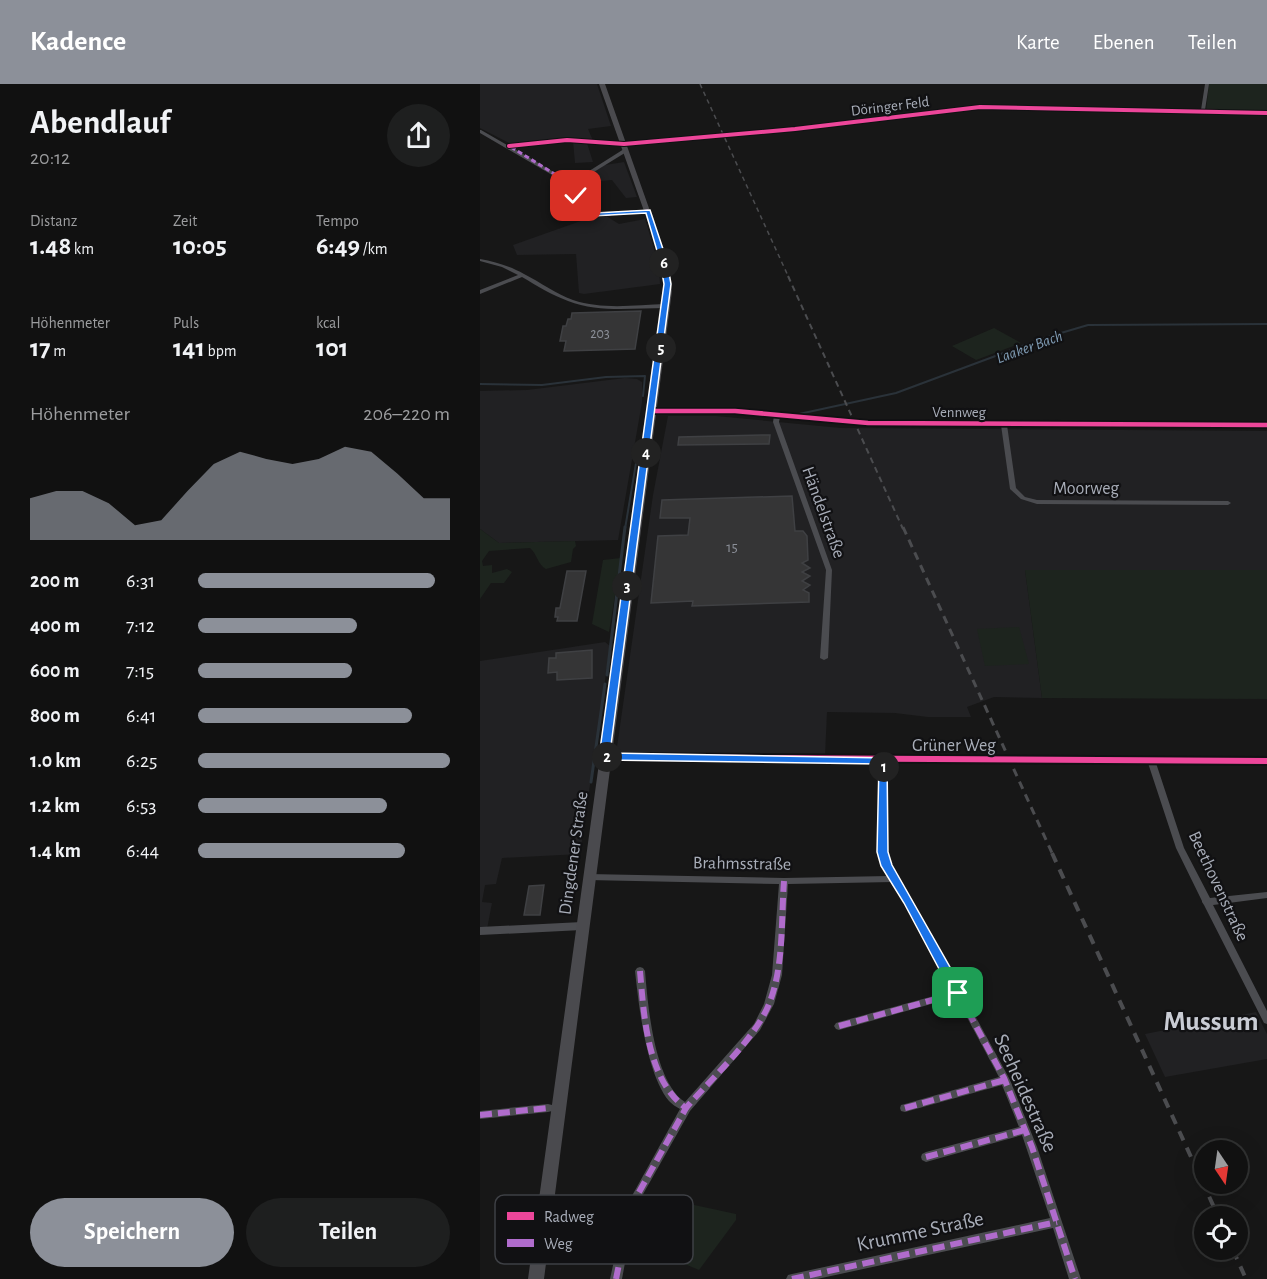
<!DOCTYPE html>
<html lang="de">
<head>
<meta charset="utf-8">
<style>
  :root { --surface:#111; --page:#1e1f1f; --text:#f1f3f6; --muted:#9c9d9f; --line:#303131; --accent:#8c9099 }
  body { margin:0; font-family:"Alegreya Sans",sans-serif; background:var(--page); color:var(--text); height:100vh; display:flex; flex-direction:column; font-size:22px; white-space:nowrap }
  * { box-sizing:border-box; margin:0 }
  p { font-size:20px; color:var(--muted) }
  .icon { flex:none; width:33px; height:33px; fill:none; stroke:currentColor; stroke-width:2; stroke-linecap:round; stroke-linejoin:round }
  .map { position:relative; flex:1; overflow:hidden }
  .details { display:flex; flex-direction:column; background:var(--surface); width:480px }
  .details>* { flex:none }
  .needle { width:39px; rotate:167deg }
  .controls { position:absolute; left:714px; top:1056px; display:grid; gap:12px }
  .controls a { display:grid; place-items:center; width:54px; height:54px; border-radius:50%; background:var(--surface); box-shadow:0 6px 24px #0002,0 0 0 2px var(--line); font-size:30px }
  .pin { position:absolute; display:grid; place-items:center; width:51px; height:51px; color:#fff; margin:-26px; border-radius:12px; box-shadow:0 3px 9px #0006 }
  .km { position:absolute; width:30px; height:30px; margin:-15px; border-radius:50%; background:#222; color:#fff; font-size:16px; line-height:30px; text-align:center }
  .round { display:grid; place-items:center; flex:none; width:63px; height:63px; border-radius:32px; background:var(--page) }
  .summary { display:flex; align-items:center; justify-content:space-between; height:102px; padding:0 30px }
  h1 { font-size:33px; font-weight:700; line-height:45px }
  .figures { display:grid; grid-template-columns:repeat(3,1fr); gap:9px; height:102px; padding:6px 30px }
  .figures div { display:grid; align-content:center }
  .figures b { font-size:26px; font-weight:700 }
  .figures small { font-size:16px; font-weight:400 }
  .figures p { font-size:16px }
  .chart { height:168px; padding:12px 30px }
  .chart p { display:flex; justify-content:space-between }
  .chart svg { width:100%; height:108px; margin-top:6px; fill:var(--accent); opacity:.7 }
  .button { display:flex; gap:12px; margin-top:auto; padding:12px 30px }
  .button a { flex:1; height:69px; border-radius:36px; background:var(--accent); color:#fff; font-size:24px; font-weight:700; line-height:69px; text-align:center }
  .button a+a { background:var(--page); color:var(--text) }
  ul { padding:0 30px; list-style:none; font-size:20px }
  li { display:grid; grid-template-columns:96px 72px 1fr; align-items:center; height:45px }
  li i { height:15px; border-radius:8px; background:var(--accent) }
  header { display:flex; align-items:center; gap:36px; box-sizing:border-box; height:84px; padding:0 30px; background:var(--accent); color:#fff }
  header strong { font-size:28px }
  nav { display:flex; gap:33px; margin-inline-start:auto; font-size:21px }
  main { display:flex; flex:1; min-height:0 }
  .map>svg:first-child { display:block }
  .built { fill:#212123 }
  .green { fill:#1d241e }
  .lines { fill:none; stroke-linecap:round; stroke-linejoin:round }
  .stream-far1 { stroke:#2a3239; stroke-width:2 }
  .stream { stroke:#2a3239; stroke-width:3 }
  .building { fill:#353536; stroke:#3f4043; stroke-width:1.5 }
  .minor { fill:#4b4c50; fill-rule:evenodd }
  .secondary { fill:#4a4a4e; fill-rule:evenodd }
  .rail-far3 { stroke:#4b4c4f; stroke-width:1.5; stroke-dasharray:4.5 4; stroke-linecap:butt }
  .rail-far2 { stroke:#4b4c4f; stroke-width:2; stroke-dasharray:6 4.5; stroke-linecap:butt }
  .rail-far1 { stroke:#4b4c4f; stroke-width:3; stroke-dasharray:8 6; stroke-linecap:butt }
  .rail { stroke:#4b4c4f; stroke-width:4; stroke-dasharray:10 8; stroke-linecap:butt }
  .quiet-far2 { stroke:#b06ccc; stroke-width:3; stroke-dasharray:5 3; stroke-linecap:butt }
  .quiet-far1 { stroke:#b06ccc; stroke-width:4.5; stroke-dasharray:9 4.5; stroke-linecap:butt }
  .quiet { stroke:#b06ccc; stroke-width:6; stroke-dasharray:12 6; stroke-linecap:butt }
  .cycleway-far2-casing { stroke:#111113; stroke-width:6 }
  .cycleway-far1-casing { stroke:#111113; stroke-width:8 }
  .cycleway-casing { stroke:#111113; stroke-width:10 }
  .cycleway-far2 { stroke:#ed469a; stroke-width:4 }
  .cycleway-far1 { stroke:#ed469a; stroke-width:4.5 }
  .cycleway { stroke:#ed469a; stroke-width:6 }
  .route { fill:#1a73e8; stroke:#fff; stroke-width:1.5 }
  .labels { text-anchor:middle; stroke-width:4.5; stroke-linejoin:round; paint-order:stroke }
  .far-number-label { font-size:14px; fill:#8b8f98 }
  .far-street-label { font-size:15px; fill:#a8adb8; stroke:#111113 }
  .number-label { font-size:15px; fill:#8b8f98 }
  .far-water-label { font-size:16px; font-style:italic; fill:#7f9bb3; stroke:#111113 }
  .street-label { font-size:18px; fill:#a8adb8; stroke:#111113 }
  .near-street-label { font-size:21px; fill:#a8adb8; stroke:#111113 }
  .near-district-label { font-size:28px; font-weight:bold; fill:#c9ccd4; stroke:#111113 }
  .key { fill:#111113; stroke:#3e4045; stroke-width:1.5 }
  .key-label { font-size:16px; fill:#a8adb8 }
</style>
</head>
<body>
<header>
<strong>Kadence</strong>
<nav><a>Karte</a><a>Ebenen</a><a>Teilen</a></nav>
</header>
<main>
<section class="details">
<div class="summary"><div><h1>Abendlauf</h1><p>20:12</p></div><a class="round"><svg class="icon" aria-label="share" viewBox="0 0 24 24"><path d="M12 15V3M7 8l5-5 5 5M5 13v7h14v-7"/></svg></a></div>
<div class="figures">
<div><p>Distanz</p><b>1.48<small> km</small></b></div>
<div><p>Zeit</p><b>10:05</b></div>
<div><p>Tempo</p><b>6:49<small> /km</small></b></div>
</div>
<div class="figures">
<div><p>Höhenmeter</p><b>17<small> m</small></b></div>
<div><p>Puls</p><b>141<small> bpm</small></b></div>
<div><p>kcal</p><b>101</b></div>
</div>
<div class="chart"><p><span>Höhenmeter</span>206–220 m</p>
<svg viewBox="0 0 160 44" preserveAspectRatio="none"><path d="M0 44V27L10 24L20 24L30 29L40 38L50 36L60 24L70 13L80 8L90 11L100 13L110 11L120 6L130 8L140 17L150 27L160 27V44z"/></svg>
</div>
<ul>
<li><b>200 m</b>6:31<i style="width:94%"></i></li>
<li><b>400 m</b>7:12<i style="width:63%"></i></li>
<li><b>600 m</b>7:15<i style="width:61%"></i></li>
<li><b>800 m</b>6:41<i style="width:85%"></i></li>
<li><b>1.0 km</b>6:25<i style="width:100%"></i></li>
<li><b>1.2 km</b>6:53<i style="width:75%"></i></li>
<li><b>1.4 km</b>6:44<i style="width:82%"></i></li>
</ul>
<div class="button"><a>Speichern</a><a>Teilen</a></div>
</section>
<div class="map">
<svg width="787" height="1195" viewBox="0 0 787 1195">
  <rect width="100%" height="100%" fill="#171717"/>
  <!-- built -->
  <g class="built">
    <path d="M0,0h117l14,42 -23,3 6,14h-7l6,19 -18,1 -2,-22 -58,5 -35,-18z"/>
    <path d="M144,78l13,35 -11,1 -14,-18 -33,3 -5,-6 10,-1 21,-11z"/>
    <path d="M126,132l13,8 26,-5 14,46 1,19 -76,10 -5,-1 -3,-39 -59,1 -4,-10 79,-28z"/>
    <path d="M145,294l12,1 5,3v20l-24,138 -119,3 -19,-14v-138l47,-1z"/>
    <path d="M188,332h48l125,12 426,3v139h-242l17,128 -48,-1 -27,10 4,10h-43l-33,-4 -68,-1 -2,44 -209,-2 37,-259z"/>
    <path d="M125,558l5,4 -30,208 -78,4 -6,26 -11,1 -3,17 10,1 -5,26h-7v-268z"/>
    <path d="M776,928l11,22v25l-102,18 -20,-43z"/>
  </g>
  <!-- green -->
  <g class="green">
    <path d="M729,0h58v28l-61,-1z"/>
    <path d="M514,244l27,15 -45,17 -24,-14z"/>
    <path d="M0,445l19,14 76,-2 1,5 -3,3 -2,13 -25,7c-9,-5 -8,-14 -16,-21l-41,3 -7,10 1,5 9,-1v8l15,-4 5,3 -8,11h-13l-11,16z"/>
    <path d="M141,474l-12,74 -17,-8 11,-64z"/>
    <path d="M545,486h242v129l-225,-1z"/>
    <path d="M539,543l10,37 -44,2 -8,-37z"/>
    <path d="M168,1111l88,19v6l-37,50 -64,-27z"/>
  </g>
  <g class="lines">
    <!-- stream-far1 -->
    <g class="stream-far1">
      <path d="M0,300l62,1 64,-8 39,-1 -2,20"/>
      <path d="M319,330l97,-21 148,-55 44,-13 179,-1"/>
      <path d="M145,445l13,-78"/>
    </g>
    <!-- stream -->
    <g class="stream">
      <path d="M127,591l18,-148"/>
      <path d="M111,698l14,-98"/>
    </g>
  </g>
  <!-- building -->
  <g class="building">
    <path d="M161,227l-6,38 -71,2 2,-10h-6l3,-15h3l2,-7h3l1,-6z"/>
    <path d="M282,351h8l-1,9 -91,1 1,-8z"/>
    <path d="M312,412l3,35h8l4,5 1,24 -6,3 8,5 -8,4 8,4 -8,5 8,4 -7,5 6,3v9l-117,4 1,-5 -42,2 7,-67 30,-1 2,-17h-30l2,-18z"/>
    <path d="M87,487h19l-9,50h-20l1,-4h-3l1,-9h4z"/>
    <path d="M112,566v28l-35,2v-8l-9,1 1,-15h7v-5z"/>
    <path d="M64,801l-4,30h-16l5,-29z"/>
  </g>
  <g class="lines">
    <!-- minor -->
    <g class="minor">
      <path d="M725,0h4l-4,26 62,2v2l-287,-6 -185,22 -171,15 -57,-4 -56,6 51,30 24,-4 38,-24h4v2l-39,24 -25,4 31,35 53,-4 2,1 -2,1 -54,4 -35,-37 -79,-46v-3h1l26,15 60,-6 57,4 171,-15 185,-22 221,4z"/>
      <path d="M0,175c16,3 30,7 44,15 16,8 32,20 49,26 30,10 62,5 93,4l3,2 -3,2c-33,0 -67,5 -98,-7 -16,-6 -31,-15 -46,-24l-42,17v-4l38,-15 -16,-8 -22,-6z"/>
      <path d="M172,325h83l133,12 399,2v4l-260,-2 9,63 9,9 12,3 191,1 3,2 -3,2 -191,-1 -16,-5 -11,-10 -9,-64h-133l-88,-8 -1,5 53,148 -4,88 -4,2 -4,-2 6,-88 -53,-148 1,-6 -39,-3 -85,-1v-2z"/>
      <path d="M124,670l663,4v6l-111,-1 28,85 26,50 57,-6v6l-54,7 54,106v13l-3,-1 -60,-118 -2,-3v-1l-26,-53 -28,-85 -260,-2 -1,91 4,14 20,32 99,182 27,67 44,132h-12l-16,-51 -236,51h-31l2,-4 4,-1 258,-56 -28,-83 -96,27 -4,-2 -1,-3 1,-3 4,-2 93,-25 -17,-42 -97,27 -4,-1 -1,-3 1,-3 4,-1 94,-27 -43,-80 -117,33 -3,-1 -2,-3 2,-3 3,-1 113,-31 -47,-89 -12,-20 -105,2 -6,91 -8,29 -14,26 -70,81 -48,85 -9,24 -11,59h-12l13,-59 10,-26 47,-85c-4,-2 -8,-5 -11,-8 -23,-28 -30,-95 -34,-130l2,-3 3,-1 3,1 2,3c3,35 9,111 40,131l69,-78 10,-20 8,-29 7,-91 -191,-4 -3,-1 -1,-2 1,-2 3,-1 196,4 105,-2 -6,-10 -4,-14 1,-91 -276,-1 -3,-1 -1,-2 1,-2z"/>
      <path d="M102,838l3,2 1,2 -1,2 -3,2 -102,5v-8z"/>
      <path d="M68,1020l4,1 1,3 -1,3 -4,1 -68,7v-8z"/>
    </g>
    <!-- secondary -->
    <path class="secondary" d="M119,0h6l56,158 10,37 1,12 -128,988h-16l136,-988 -1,-12 -8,-37z"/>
    <!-- rail-far3 -->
    <path class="rail-far3" d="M220,0l89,194"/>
    <!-- rail-far2 -->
    <path class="rail-far2" d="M308,192l115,253"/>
    <!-- rail-far1 -->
    <path class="rail-far1" d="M423,443l150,328"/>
    <!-- rail -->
    <g class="rail">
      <path d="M572,769l166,363"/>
      <path d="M753,1166l13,29"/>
    </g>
    <!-- quiet-far2 -->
    <path class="quiet-far2" d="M31,63l50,31 33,37 54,-4"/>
    <!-- quiet-far1 -->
    <path class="quiet-far1" d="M397,676h7v95"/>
    <!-- quiet -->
    <g class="quiet">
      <path d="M403,769l4,13 21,34 96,178 28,69 43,132"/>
      <path d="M160,887c4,45 7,109 46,137 25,-29 69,-69 83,-104 15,-37 12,-83 15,-123"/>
      <path d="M359,942l119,-33"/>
      <path d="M425,1024l100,-28"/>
      <path d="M0,1031l68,-7"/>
      <path d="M446,1073l99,-27"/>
      <path d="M136,1195l12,-59 10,-26 48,-86"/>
      <path d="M312,1195l265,-57"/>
    </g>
    <defs>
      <path id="cycleway-far2" d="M29,62l58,-6 57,4 171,-15 185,-22 287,6"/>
      <path id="cycleway-far1" d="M172,327h83l133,12 399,2"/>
      <path id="cycleway" d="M124,673l663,4"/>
    </defs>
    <!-- cycleway-far2 casing -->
    <use href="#cycleway-far2" class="cycleway-far2-casing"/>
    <!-- cycleway-far1 casing -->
    <use href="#cycleway-far1" class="cycleway-far1-casing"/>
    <!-- cycleway casing -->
    <use href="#cycleway" class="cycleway-casing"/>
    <!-- cycleway-far2 -->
    <use href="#cycleway-far2" class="cycleway-far2"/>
    <!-- cycleway-far1 -->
    <use href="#cycleway-far1" class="cycleway-far1"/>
    <!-- cycleway -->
    <use href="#cycleway" class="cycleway"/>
  </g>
  <!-- route -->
  <path class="route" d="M94,111h4l17,18 55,-3 17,51 4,23 -61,469 277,5 1,94 4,13 71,125v7h-9l-50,-94 -23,-37 -4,-14 2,-88 -275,-4 -5,-3 65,-473 -4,-23 -14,-48 -54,3z"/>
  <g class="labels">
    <!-- far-number labels -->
    <g class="far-number-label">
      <text x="120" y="254">203</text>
    </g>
    <!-- far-street labels -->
    <g class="far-street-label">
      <text transform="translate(410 22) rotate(-7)" y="5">Döringer Feld</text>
      <text x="479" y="333">Vennweg</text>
    </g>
    <!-- number labels -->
    <g class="number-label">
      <text x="252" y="468">15</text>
    </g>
    <!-- far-water labels -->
    <g class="far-water-label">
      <text transform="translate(549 262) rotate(-20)" y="6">Laaker Bach</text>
    </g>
    <!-- street labels -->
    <g class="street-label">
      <text x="606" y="410">Moorweg</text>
      <text transform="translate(344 428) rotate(70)" y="6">Händelstraße</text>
      <text x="474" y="667">Grüner Weg</text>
      <text transform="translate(93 769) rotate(-82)" y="6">Dingdener Straße</text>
      <text transform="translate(262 779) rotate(1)" y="6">Brahmsstraße</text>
      <text transform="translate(739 802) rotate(65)" y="6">Beethovenstraße</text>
    </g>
    <!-- near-street labels -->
    <g class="near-street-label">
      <text transform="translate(546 1009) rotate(66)" y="7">Seeheidestraße</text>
      <text transform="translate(440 1147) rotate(-12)" y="7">Krumme Straße</text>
    </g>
    <!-- near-district labels -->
    <g class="near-district-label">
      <text x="731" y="946">Mussum</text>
    </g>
  </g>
  <!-- legend -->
  <rect x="15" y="1111" width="198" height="69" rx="9" class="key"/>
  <rect x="27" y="1128" width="27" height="8" fill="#ed469a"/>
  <rect x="27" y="1155" width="27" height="8" fill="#b06ccc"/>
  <g class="key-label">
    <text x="64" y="1138">Radweg</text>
    <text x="64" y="1165">Weg</text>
  </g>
</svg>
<div class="controls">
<a><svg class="needle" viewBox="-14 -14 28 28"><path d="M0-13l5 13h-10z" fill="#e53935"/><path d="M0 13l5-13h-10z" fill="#9c9d9f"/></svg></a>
<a><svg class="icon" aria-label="locate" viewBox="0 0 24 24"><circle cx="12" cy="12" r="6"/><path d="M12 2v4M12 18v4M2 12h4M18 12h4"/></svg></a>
</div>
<div class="pin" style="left:478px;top:909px;background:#1e9e55"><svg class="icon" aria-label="arrive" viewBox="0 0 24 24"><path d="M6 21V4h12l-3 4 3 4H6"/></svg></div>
<div class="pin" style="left:96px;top:112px;background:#d93025"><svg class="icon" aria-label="check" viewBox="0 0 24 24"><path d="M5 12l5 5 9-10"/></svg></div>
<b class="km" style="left:404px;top:683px">1</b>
<b class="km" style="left:127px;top:673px">2</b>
<b class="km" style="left:147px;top:502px">3</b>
<b class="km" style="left:166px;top:369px">4</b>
<b class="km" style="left:181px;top:264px">5</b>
<b class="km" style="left:184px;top:179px">6</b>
</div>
</main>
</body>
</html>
